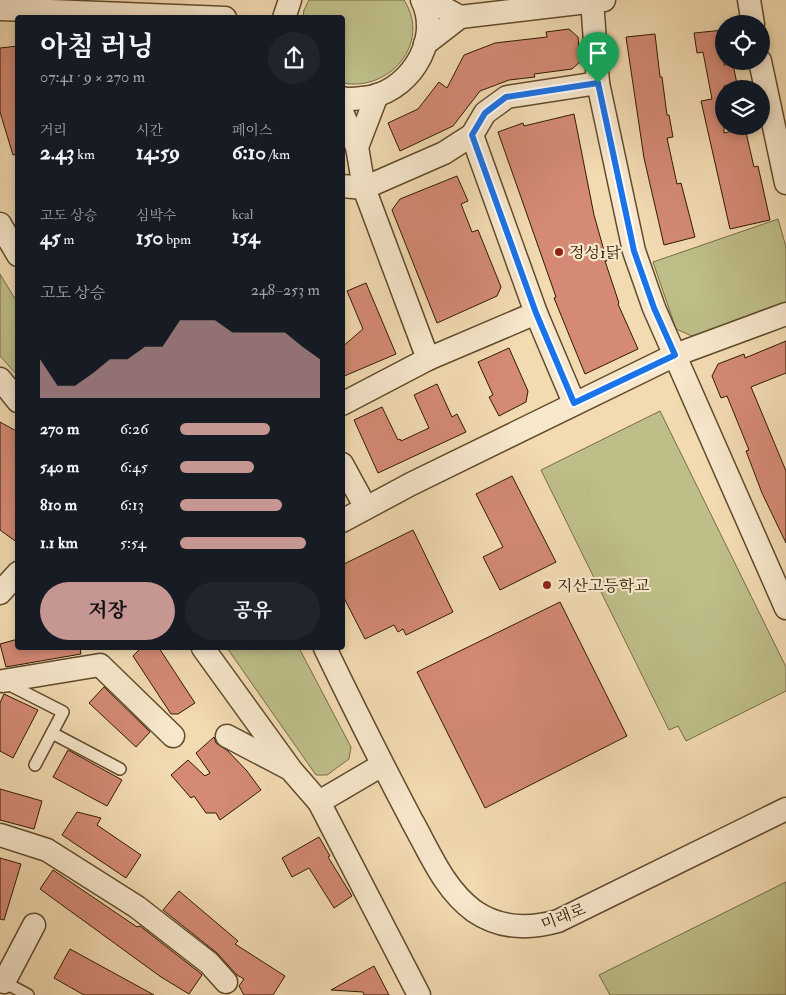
<!DOCTYPE html>
<html lang="ko">
<head>
<meta charset="utf-8">
<style>
  :root { --surface:#171b24; --page:#20242c; --text:#f1f3f6; --muted:#9ea1a6; --accent:#c59692 }
  body { margin:0; font-family:"IM FELL Double Pica","Noto Serif KR",serif; background:var(--page); color:var(--text); height:100vh; display:flex; flex-direction:column; font-size:19px; white-space:nowrap }
  * { box-sizing:border-box; margin:0 }
  p { font-size:16px; color:var(--muted) }
  .icon { flex:none; width:28px; height:28px; fill:none; stroke:currentColor; stroke-width:2; stroke-linecap:round; stroke-linejoin:round }
  .map { position:relative; flex:1; overflow:hidden }
  .details { position:absolute; left:15px; top:15px; width:330px; height:635px; display:flex; flex-direction:column; background:var(--surface); border-radius:5px; box-shadow:0 2px 8px #0003 }
  .details>* { flex:none }
  .buttons { position:absolute; left:715px; top:15px; display:grid; gap:10px }
  .buttons a { display:grid; place-items:center; width:55px; height:55px; border-radius:50%; background:var(--surface); box-shadow:0 2px 8px #0003; font-size:25px }
  .pin { position:absolute; display:grid; place-items:center; width:42px; height:42px; color:#fff; margin:-51px -21px; border-radius:50% 50% 50% 0; rotate:-45deg; box-shadow:0 0 5px #0007 }
  .pin .icon { rotate:45deg }
  .round { display:grid; place-items:center; flex:none; width:52px; height:52px; border-radius:26px; background:var(--page) }
  .headline { display:flex; align-items:center; justify-content:space-between; height:85px; padding:0 25px }
  h1 { font-size:28px; font-weight:700; line-height:38px }
  .metrics { display:grid; grid-template-columns:repeat(3,1fr); gap:8px; height:85px; padding:5px 25px }
  .metrics div { display:grid; align-content:center }
  .metrics b { font-size:21px; font-weight:700 }
  .metrics small { font-size:14px; font-weight:400 }
  .metrics p { font-size:14px }
  .chart { height:140px; padding:10px 25px }
  .chart p { display:flex; justify-content:space-between }
  .chart svg { width:100%; height:90px; margin-top:5px; fill:var(--accent); opacity:.7 }
  .action { display:flex; gap:10px; margin-top:auto; padding:10px 25px }
  .action a { flex:1; height:58px; border-radius:30px; background:var(--accent); color:#111; font-size:20px; font-weight:700; line-height:58px; text-align:center }
  .action a+a { background:var(--page); color:var(--text) }
  ul { padding:0 25px; list-style:none; font-size:16px }
  li { display:grid; grid-template-columns:80px 60px 1fr; align-items:center; height:38px }
  li i { height:12px; border-radius:6px; background:var(--accent) }
  .map>svg:first-child { display:block }
  .green { fill:#bebe89; stroke:#776c44 }
  .building { fill:#d48a74; stroke:#301b00 }
  .lines { fill:none; stroke-linecap:round; stroke-linejoin:round }
  .service-casing { stroke:#604b2c; stroke-width:14 }
  .minor-casing { stroke:#604b2c; stroke-width:25 }
  .service { stroke:#f7e7cc; stroke-width:11 }
  .minor { stroke:#f7e7cc; stroke-width:22 }
  .route-casing { stroke:#fff; stroke-width:10 }
  .route { stroke:#1a73e8; stroke-width:6 }
  .poi-dot { fill:#8f2418; stroke:#f7e7cc; stroke-width:2 }
  .labels { text-anchor:middle; stroke-width:4.5; stroke-linejoin:round; paint-order:stroke }
  .poi-label { font-size:16px; fill:#301b00; stroke:#f7e7cc; text-anchor:start }
  .street-label { font-size:16px; fill:#301b00; stroke:#f7e7cc }
</style>
</head>
<body>
<div class="map">
<svg width="786" height="995" viewBox="0 0 786 995">
  <rect width="100%" height="100%" fill="#f2dab1"/>
  <filter id="stains"><feTurbulence type="fractalNoise" baseFrequency=".004" numOctaves="4"/><feColorMatrix values="0 0 0 0 .2 0 0 0 0 .09 0 0 0 0 .02 0 0 0 .5 -.17"/></filter>
  <radialGradient id="worn" r=".72"><stop offset=".6" stop-color="#630" stop-opacity="0"/><stop offset="1" stop-color="#630" stop-opacity=".3"/></radialGradient>
  <!-- green -->
  <g class="green">
    <path d="M309,0h95c28,43 -15,92 -61,83l-1,-65 -39,-1 1,-7z"/>
    <path d="M778,219l8,28v57l-92,33 -18,-8 -23,-67z"/>
    <path d="M0,274l17,28v73l-17,-19z"/>
    <path d="M660,411l126,256v24l-100,50 -8,-15 -9,4 -128,-260z"/>
    <path d="M227,648h72l52,99 -2,12 -22,16h-11z"/>
    <path d="M786,882v113h-176l-11,-20z"/>
  </g>
  <!-- building -->
  <g class="building">
    <path d="M569,29l9,8 2,25 -8,7 -38,5 1,3 -26,3 -29,11 -27,35 -53,25 -12,-28 30,-14 21,-27 8,6 17,-33 31,-12 52,-6 -1,-5z"/>
    <path d="M724,30v35l9,-1 4,20 -13,2v47l21,-5 9,39 4,-1 12,54 -40,9 -29,-128 11,-2 -9,-47 -6,1 -3,-20z"/>
    <path d="M655,34l5,43h2l5,38h2l4,22 -6,1 10,46 4,-1 14,54 -31,8 -20,-87 -18,-121z"/>
    <path d="M18,46v108l-5,1 -13,-43v-64z"/>
    <path d="M574,114l20,101 13,46h-2l14,42 -1,1 20,45 -53,25 -31,-76 2,-1 -58,-165 25,-9 1,3z"/>
    <path d="M457,176l11,25 -7,3 11,28 6,-2 23,57 -4,9 -60,27 -45,-113 8,-11z"/>
    <path d="M366,283l30,71 -54,23v-30l21,-18 -16,-38z"/>
    <path d="M786,341v32l-35,14 35,84v72l-24,-50 -16,-42 3,-1 -22,-54 -6,2 -9,-22 6,-12 26,-10 1,4z"/>
    <path d="M509,348l19,43 -2,11 -27,14 -10,-19 4,-2 -15,-33z"/>
    <path d="M437,384l15,33 5,-3 9,18 -88,41 -24,-53 28,-13 16,33 2,-1 1,2 28,-13 -15,-33z"/>
    <path d="M0,422l18,10v111l-18,-13z"/>
    <path d="M512,476l44,86 -56,28 -17,-33 20,-10 -27,-53z"/>
    <path d="M413,530l40,82 -47,23 -3,-6 -5,3 -4,-7 -29,14 -23,-45v-29z"/>
    <path d="M560,602l67,134 -142,72 -68,-136z"/>
    <path d="M18,639v9h62l1,6 -75,13 -6,-23z"/>
    <path d="M141,648h18l36,55 -17,11h-7l-38,-58z"/>
    <path d="M104,687l46,45 -14,15 -47,-44z"/>
    <path d="M4,694l34,16 -25,48 -13,-7v-48z"/>
    <path d="M214,737l2,6 12,8 19,20 14,19 -41,30 -4,-7h-10l-12,-17 -3,2 -20,-23 17,-15 17,16 5,-3 -14,-20z"/>
    <path d="M68,750l54,30 -15,26 -54,-29z"/>
    <path d="M0,789l42,12 -8,28 -34,-9z"/>
    <path d="M77,812l24,6 -4,7 44,30 -15,23 -64,-43z"/>
    <path d="M319,837l11,19 -2,1 24,39 -18,12 -25,-40 -17,9 -10,-19z"/>
    <path d="M0,858l21,6 -17,56 -4,-1z"/>
    <path d="M53,870l84,57 3,-1 60,47 2,2 -13,19 -28,-17 -121,-88z"/>
    <path d="M179,891l59,50 -3,3 50,32 -12,19h-29l-5,-9 5,-7 -7,-4 -20,-22 -54,-43z"/>
    <path d="M70,949l84,46h-70l-30,-17z"/>
    <path d="M374,966l15,29h-25l-1,-3 -32,-2z"/>
  </g>
  <g class="lines">
    <defs>
      <g id="service">
        <path d="M6,683l57,29 -28,53"/>
        <path d="M52,733l68,36"/>
        <path d="M2,983l2,-1 24,13"/>
      </g>
      <g id="minor">
        <path d="M592,0l6,83 36,168 20,57 132,300"/>
        <path d="M749,0l4,24"/>
        <path d="M0,9l225,9"/>
        <path d="M460,17l144,-17"/>
        <path d="M284,18l6,-18"/>
        <path d="M425,44l35,-27 -31,-17"/>
        <path d="M760,61l26,122"/>
        <path d="M342,98c7,2 13,1 20,0 44,-2 81,-56 60,-98"/>
        <path d="M342,112l15,35 20,-52"/>
        <path d="M472,135l64,178 38,90"/>
        <path d="M357,147l7,41 64,171"/>
        <path d="M342,186l22,2 80,-35 28,-18 13,-22 22,-16 91,-14"/>
        <path d="M0,224l18,31"/>
        <path d="M0,379l18,22"/>
        <path d="M342,404l86,-45 108,-46"/>
        <path d="M342,464l24,44"/>
        <path d="M342,521l69,-37 264,-129 111,-41"/>
        <path d="M0,593l18,-20"/>
        <path d="M203,648l89,123 27,31 100,193"/>
        <path d="M325,648c28,58 57,116 87,173 18,32 32,68 62,90 26,18 56,18 84,10l228,-112"/>
        <path d="M3,681l97,-16 73,71"/>
        <path d="M227,736l61,32"/>
        <path d="M319,802l63,-37"/>
        <path d="M0,835l47,15 90,57 72,56 17,19"/>
        <path d="M4,982l30,-57"/>
      </g>
    </defs>
    <!-- service casing -->
    <use href="#service" class="service-casing"/>
    <!-- minor casing -->
    <use href="#minor" class="minor-casing"/>
    <!-- service -->
    <use href="#service" class="service"/>
    <!-- minor -->
    <use href="#minor" class="minor"/>
  </g>
  <g class="lines">
    <defs>
      <path id="route" d="M598,83l36,168 20,57 21,47 -101,48 -38,-90 -64,-178 13,-22 21,-16z"/>
    </defs>
    <!-- route casing -->
    <use href="#route" class="route-casing"/>
    <!-- route -->
    <use href="#route" class="route"/>
  </g>
  <!-- markers -->
  <g class="poi-dot">
    <circle cx="559" cy="252" r="5"/>
    <circle cx="547" cy="585" r="5"/>
  </g>
  <g class="labels">
    <!-- poi labels -->
    <g class="poi-label">
      <text x="569" y="258">정성1닭</text>
      <text x="557" y="591">지산고등학교</text>
    </g>
    <!-- street labels -->
    <g class="street-label">
      <text transform="translate(563 916) rotate(-21)" y="6">미래로</text>
    </g>
  </g>
  <rect width="100%" height="100%" filter="url(#stains)"/>
  <rect width="100%" height="100%" fill="url(#worn)"/>
</svg>
<div class="buttons">
<a><svg class="icon" aria-label="locate" viewBox="0 0 24 24"><circle cx="12" cy="12" r="6"/><path d="M12 2v4M12 18v4M2 12h4M18 12h4"/></svg></a>
<a><svg class="icon" aria-label="layers" viewBox="0 0 24 24"><path d="M12 4l9 5-9 5-9-5zM3 14l9 5 9-5"/></svg></a>
</div>
<div class="pin" style="left:598px;top:83px;background:#1e9e55"><svg class="icon" aria-label="arrive" viewBox="0 0 24 24"><path d="M6 21V4h12l-3 4 3 4H6"/></svg></div>
<section class="details">
<div class="headline"><div><h1>아침 러닝</h1><p>07:41 · 9 × 270 m</p></div><a class="round"><svg class="icon" aria-label="share" viewBox="0 0 24 24"><path d="M12 15V3M7 8l5-5 5 5M5 13v7h14v-7"/></svg></a></div>
<div class="metrics">
<div><p>거리</p><b>2.43<small> km</small></b></div>
<div><p>시간</p><b>14:59</b></div>
<div><p>페이스</p><b>6:10<small> /km</small></b></div>
</div>
<div class="metrics">
<div><p>고도 상승</p><b>45<small> m</small></b></div>
<div><p>심박수</p><b>150<small> bpm</small></b></div>
<div><p>kcal</p><b>154</b></div>
</div>
<div class="chart"><p><span>고도 상승</span>248–253 m</p>
<svg viewBox="0 0 160 44" preserveAspectRatio="none"><path d="M0 44V25L10 38L20 38L30 32L40 25L50 25L60 19L70 19L80 6L90 6L100 6L110 12L120 12L130 12L140 12L150 19L160 25V44z"/></svg>
</div>
<ul>
<li><b>270 m</b>6:26<i style="width:64%"></i></li>
<li><b>540 m</b>6:45<i style="width:53%"></i></li>
<li><b>810 m</b>6:13<i style="width:73%"></i></li>
<li><b>1.1 km</b>5:54<i style="width:90%"></i></li>
</ul>
<div class="action"><a>저장</a><a>공유</a></div>
</section>
</div>
</body>
</html>
